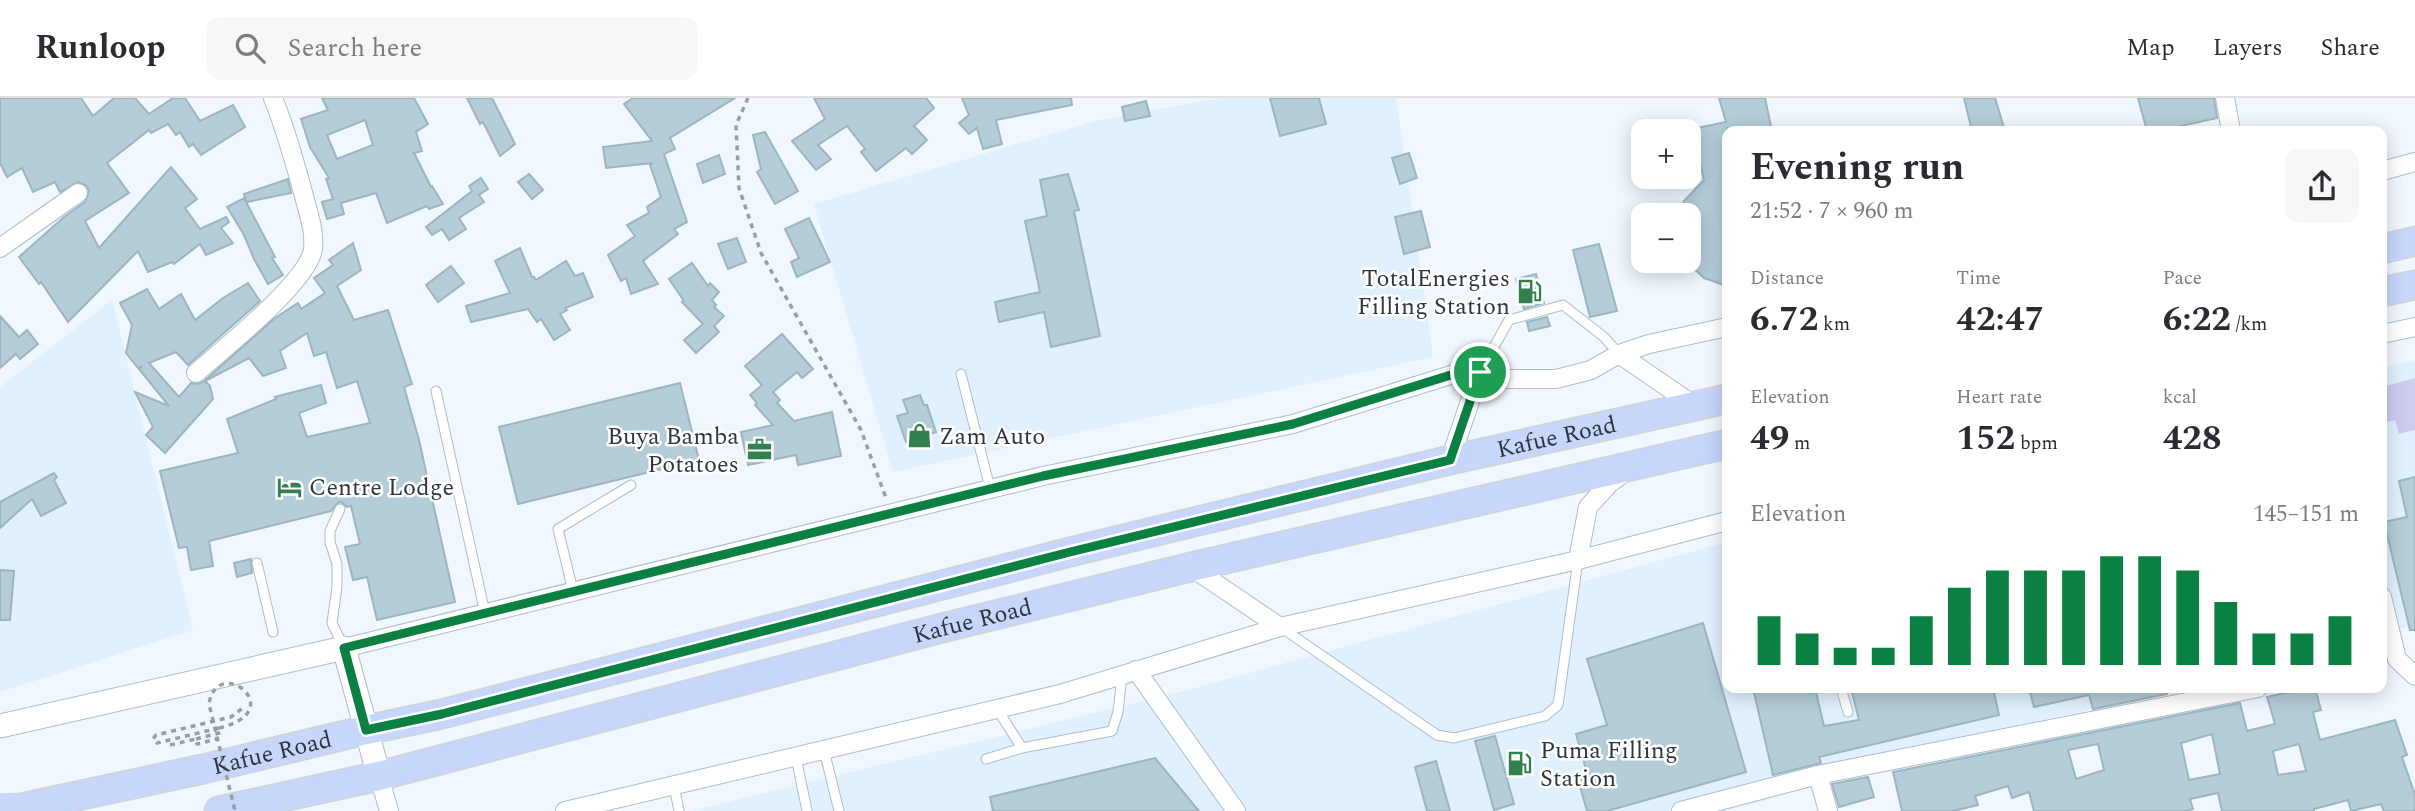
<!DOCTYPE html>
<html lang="en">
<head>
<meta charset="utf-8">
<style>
  :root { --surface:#fff; --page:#f7f7f7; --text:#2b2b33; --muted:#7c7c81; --line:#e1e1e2; --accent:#0b8043 }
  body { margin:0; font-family:Spectral,serif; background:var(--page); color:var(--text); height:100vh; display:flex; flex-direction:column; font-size:26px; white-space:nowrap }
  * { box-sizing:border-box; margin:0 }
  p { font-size:23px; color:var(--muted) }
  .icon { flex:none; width:38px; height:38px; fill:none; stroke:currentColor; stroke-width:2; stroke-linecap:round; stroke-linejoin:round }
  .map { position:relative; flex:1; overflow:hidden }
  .panel { position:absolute; left:1722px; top:28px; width:665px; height:567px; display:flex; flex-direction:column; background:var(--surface); border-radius:14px; box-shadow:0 4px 18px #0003 }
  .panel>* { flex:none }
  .controls { position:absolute; left:1631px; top:21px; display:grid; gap:14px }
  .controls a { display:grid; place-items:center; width:70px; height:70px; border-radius:14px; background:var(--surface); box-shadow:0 4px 18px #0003; font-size:35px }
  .pin { position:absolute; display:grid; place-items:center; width:60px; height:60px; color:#fff; margin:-30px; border:4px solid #fff; border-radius:50%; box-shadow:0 2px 7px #0007 }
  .round { display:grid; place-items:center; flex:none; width:74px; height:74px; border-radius:14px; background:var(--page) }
  .headline { display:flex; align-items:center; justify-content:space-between; height:119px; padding:0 28px }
  h1 { font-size:38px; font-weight:700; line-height:52px }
  .stats { display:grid; grid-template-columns:repeat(3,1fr); gap:10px; height:119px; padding:7px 28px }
  .stats div { display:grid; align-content:center }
  .stats b { font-size:35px; font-weight:700 }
  .stats small { font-size:19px; font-weight:400 }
  .stats p { font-size:19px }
  .chart { height:196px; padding:14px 28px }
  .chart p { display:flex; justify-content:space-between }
  .chart svg { width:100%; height:126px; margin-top:7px; stroke:var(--accent); stroke-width:6 }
  header { display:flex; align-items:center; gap:42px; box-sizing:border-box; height:98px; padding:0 35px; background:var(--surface); border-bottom:2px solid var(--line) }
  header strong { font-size:33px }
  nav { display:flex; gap:38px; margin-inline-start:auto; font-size:24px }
  .search { width:490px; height:63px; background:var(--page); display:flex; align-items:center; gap:18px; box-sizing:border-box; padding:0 24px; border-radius:14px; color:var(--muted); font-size:26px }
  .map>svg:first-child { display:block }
  .built { fill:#e1f0fe }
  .green { fill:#ccccf1 }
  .building { fill:#b4cdd8; stroke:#9cb5c0; stroke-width:2; fill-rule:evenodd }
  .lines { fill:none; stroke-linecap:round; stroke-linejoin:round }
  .service-casing { stroke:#abbdce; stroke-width:11 }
  .minor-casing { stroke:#abbdce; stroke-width:20 }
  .tertiary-casing { stroke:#abbdce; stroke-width:25 }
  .primary-casing { stroke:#d1d3d4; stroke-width:31 }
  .path { stroke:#979ea5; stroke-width:3.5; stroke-dasharray:5 5; stroke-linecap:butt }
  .service { stroke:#fff; stroke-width:9 }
  .minor { stroke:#fff; stroke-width:18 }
  .tertiary { stroke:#fff; stroke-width:23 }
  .primary { stroke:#c7d7fb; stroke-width:28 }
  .path-bridge { stroke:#979ea5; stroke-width:3.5; stroke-dasharray:5 5; stroke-linecap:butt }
  .route-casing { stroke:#fff; stroke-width:14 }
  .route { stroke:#0b8043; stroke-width:9 }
  .labels { text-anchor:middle; stroke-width:5; stroke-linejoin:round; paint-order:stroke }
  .poi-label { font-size:24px; fill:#2f363d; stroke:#fff; text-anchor:start }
  .street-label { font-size:24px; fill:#2f363d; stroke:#fff }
</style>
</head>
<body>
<header>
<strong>Runloop</strong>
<div class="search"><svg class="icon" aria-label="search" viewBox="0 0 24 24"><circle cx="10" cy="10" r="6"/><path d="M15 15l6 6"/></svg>Search here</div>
<nav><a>Map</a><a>Layers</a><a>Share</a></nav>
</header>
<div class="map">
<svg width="2415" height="713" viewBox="0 0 2415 713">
  <rect width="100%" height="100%" fill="#f0f7fe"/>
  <!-- built -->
  <g class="built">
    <path d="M1220,0h176l37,259 -540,115 -79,-268 285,-84z"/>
    <path d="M112,202l81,330 -193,62v-305z"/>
    <path d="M2415,262v265l-33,8v-265z"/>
    <path d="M1727,444v146h438l-85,24 -83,18 -20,10 -251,71h-1035l489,-119z"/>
  </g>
  <!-- green -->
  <path class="green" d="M2415,280v52l-16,4 -4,-14 -13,3v-36z"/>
  <!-- building -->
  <g class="building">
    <path d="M0,0h81l12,18 21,-18h21l14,16 24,-16h12l15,23 33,-16 12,22 -44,28 -8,-11 -4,3 -9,-15 -4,3 -8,-11 -17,9 -2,-3 -42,33 22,30 -44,28 14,27 72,-81 26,32 -12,9 15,21 26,-12 3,5 -8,6 12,15 -27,12 -6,-11 -26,20 -2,-2 -24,10 -10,-21 -70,71 -27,-40 -2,2 -20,-27 45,-40 21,-15 4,-11 -2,-5 -9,-4 -18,10 -5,-10 -22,10 -11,-24 -15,9 -7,-14z"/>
    <path d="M322,0h92l14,26 -12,8 6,19 -8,2 17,34 1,-1 11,18 -14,5 -2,-3 -40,17 -11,-30 -35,10 3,11 -17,5 -5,-17 11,-3 -7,-20 3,-1 -19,-31 -9,-28 27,-9zM365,22l8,25 -36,14 -10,-24z"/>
    <path d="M467,0h25l23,46 -15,12 -17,-34 -3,2z"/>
    <path d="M633,0h102l-65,40 5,11 -11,5 23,68 -13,7 4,5 -35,27 15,23 -27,10 -5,-16 -5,3 -13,-26 27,-19 -8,-11 22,-12 -2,-6 14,-10 -11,-32 3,-2 -47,5 -3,-21 49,-6 -28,-37z"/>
    <path d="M814,0h112l8,10 -20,18 13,14 -15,14 -6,-6 -30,23 -15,-19 4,-3 -18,-23 -29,19 13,14 -15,11 -24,-29 33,-22z"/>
    <path d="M962,0h109l1,7 -76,15 6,24 -19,5 -6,-21 -8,6 -10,-11 10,-8z"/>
    <path d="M1270,0h49l7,26 -46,12z"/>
    <path d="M1719,0h46l7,33h-44l-1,-4v159l-23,-8 -15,-14v-49h-9l4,-14 20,-21 -12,-51 34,-7z"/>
    <path d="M1964,0h31l10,33h-33z"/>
    <path d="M2138,0h76l3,20 -58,13h-12z"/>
    <path d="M1146,3l4,15 -25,5 -3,-14z"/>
    <path d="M765,34l33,59 -23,13 -18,-32 4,-3 -8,-34z"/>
    <path d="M1409,55l8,25 -17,6 -8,-26z"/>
    <path d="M719,57l6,19 -22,9 -6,-19z"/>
    <path d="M529,76l14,16 -11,9 -14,-17z"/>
    <path d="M1068,76l11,36 -5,1 26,125 -49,11 -7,-35 -45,10 -4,-20 45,-10 -15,-71 22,-5 -7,-36z"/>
    <path d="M481,80l7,11 -9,6 5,7 -25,16 7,11 -17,11 -7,-11 -10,6 -6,-8 46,-36 -3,-5z"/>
    <path d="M288,81l3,14 -44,9 -3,-8z"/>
    <path d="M244,100l31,59 -3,1 11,17 -15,9 -14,-25 -10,-24 -17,-28z"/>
    <path d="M1421,113l9,36 -26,7 -9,-37z"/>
    <path d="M809,120l21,44 -33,15 -6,-15 8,-4 -14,-29z"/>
    <path d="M737,140l9,24 -18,7 -10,-25z"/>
    <path d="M353,145l8,27 -24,16 17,34 34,-10 24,74 -8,3 15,53 36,162 -78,18 -10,-43 -14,3 -8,-33 15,-3 -9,-38 -4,1 -4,-4 -4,-1 -8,9 -122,30 4,25 -22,4 -4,-23 -8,1 -19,-77 78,-18 -11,-34 49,-20 -1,-2 46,-12 5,18 -27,10 8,24 63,-14 -13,-42 -20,7 -11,-36 -12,4 -7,-23 -27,18 6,17 -23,8 -14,-18 -44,23 5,5 3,13 -48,54 -19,-18 7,-8 -18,-35 34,14 -30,-37 3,-3 -4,2 -12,-15 6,-28 -12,-22 27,-14 12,20 22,-15 14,26 28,-22 25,-15 12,18 -72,64 -12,-13 -27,11 30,34 12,-14 6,1 6,-2 72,-64 23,-15 3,6 24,-16 -11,-15 19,-13 -4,-5z"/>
    <path d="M1599,146l18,67 -27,6 -17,-67z"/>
    <path d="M520,150l12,29h2l2,3 30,-19 9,15 8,-3 10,24 -28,11 2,2 -7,4 10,16 -16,10 -13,-21 -4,3 -9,-13 -57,13 -5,-16 44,-13 -15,-32z"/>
    <path d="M692,165l16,23 2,-3 9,9 -7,8 4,5 -2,2 10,9 -10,10 5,6 -23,21 -12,-13 19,-16 -21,-22 2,-1 -15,-22z"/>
    <path d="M451,168l13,17 -26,19 -12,-17z"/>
    <path d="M1536,176l8,29 -20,6 -8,-30z"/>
    <path d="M0,218l19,21 8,-7 11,14 -18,15 -4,-5 -16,14z"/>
    <path d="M1547,219l3,9 -21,5 -2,-9z"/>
    <path d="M782,236l31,35 -11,9 -5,-6 -24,20 7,8 -3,3 17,18 38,-9 9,44 -43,9 -2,-10 -48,10 -7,-33 32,-7 -18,-20 2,-2 -7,-8 12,-10 -17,-19z"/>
    <path d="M680,285l19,77 -181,44 -19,-77z"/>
    <path d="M920,297l4,10h3l9,27 -30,10 -9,-26 11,-3 -5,-13z"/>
    <path d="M54,375l3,4 -3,3 12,23 -25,13 -9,-17 -32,29v-26z"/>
    <path d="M2415,379v153h-5l-26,-108 23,-5 -8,-36z"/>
    <path d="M251,461l1,14 -15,4 -3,-14z"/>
    <path d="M0,472l14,1 -4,49h-10z"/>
    <path d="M1703,525l43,149 -139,39h-20l-10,-35 10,-3 -11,-39 31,-9 -20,-66z"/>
    <path d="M1753,590h62l9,38 35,-6 -8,-32h142l6,27 -180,42 2,6 -48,12z"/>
    <path d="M2029,590h137l1,6 -74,15 -4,-14 -55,12z"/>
    <path d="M2306,590h9l6,22 -8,2 7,28 75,-20 12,35 -5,2 13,38v16h-31l-3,-7 -30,7 -3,-11 -34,9v2h-92l-4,-18 -28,6 3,10 -8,2h-151l-5,-19 -17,6 -4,-12 -33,10 3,9 -25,6h-51l-9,-39 347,-69 7,28 28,-7 -8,-27zM2212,636l8,40 -31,6 -8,-37zM2098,646l6,26 -28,9 -8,-29zM2299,646l7,27 -28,4 -5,-24z"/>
    <path d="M1495,638l19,68 -20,6 -19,-69z"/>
    <path d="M1155,660l44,53h-206l-3,-14z"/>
    <path d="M1436,663l14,50h-23l-12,-44z"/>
    <path d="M1868,679l6,20 -35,10 -7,-23z"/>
  </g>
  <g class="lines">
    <defs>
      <g id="service">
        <path d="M1480,274l29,-52 54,-15 41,32 15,17"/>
        <path d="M961,276l29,114"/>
        <path d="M436,293l49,222"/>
        <path d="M340,411l-10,22v11l7,22v23l-5,36 12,25"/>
        <path d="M257,465l16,69"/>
        <path d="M573,493l-15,-62 73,-44"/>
        <path d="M1282,530l155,107 17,3 91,-22 13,-11 20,-145"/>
        <path d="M1841,590l7,24"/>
        <path d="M997,611l25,39 90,-17 6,-19 4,-36"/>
        <path d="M824,652l15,61"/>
        <path d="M796,659l11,54"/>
        <path d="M986,661l36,-11"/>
        <path d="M674,688l5,25"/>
      </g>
      <g id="minor">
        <path d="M2225,0l6,33"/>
        <path d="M2382,73l33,-9"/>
        <path d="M0,150l78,-55"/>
        <path d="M2382,236l33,-7"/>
        <path d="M1619,256l76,52"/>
        <path d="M196,275c26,-23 113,-92 117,-124 2,-19 -5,-36 -9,-53 -9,-33 -18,-66 -31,-98"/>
        <path d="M1450,362l30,-88"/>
        <path d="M1578,462l149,-39"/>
        <path d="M1191,469l89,60"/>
        <path d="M2382,499l15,62 18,17"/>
        <path d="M344,550l699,-172 250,-52 161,-50 26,-2 29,7h47l35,-9 28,-16 30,-10 78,-17"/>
        <path d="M1136,572l100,141"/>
        <path d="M1818,677l10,36"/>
        <path d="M379,678l10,35"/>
        <path d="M565,713l495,-117 220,-67 298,-67 10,-53 22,-24 15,-11"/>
        <path d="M1681,713l137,-36 440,-87"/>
      </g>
      <path id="tertiary" d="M0,628l344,-78 35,128"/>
      <g id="primary">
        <path d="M2382,151l33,-8"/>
        <path d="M2382,194l33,-7"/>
        <path id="s1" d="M0,711l21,-1 182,-39 163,-39 76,-16 628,-162 380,-92 277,-61"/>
        <path id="s2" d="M219,713l160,-35 563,-148 249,-61 536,-123"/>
      </g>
    </defs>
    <!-- service casing -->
    <use href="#service" class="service-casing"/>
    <!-- minor casing -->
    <use href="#minor" class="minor-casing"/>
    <!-- tertiary casing -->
    <use href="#tertiary" class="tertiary-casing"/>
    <!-- primary casing -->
    <use href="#primary" class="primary-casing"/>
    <!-- path -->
    <g class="path">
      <path d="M748,0l-12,27 3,63 22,65 100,177 25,68"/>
      <path d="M219,630l-62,15 -4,-4 3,-4 75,-18 13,-10"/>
      <path d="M170,647l26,-6 1,5 20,-5"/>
    </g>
    <!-- service -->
    <use href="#service" class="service"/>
    <!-- minor -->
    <use href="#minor" class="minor"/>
    <!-- tertiary -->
    <use href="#tertiary" class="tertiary"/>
    <!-- primary -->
    <use href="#primary" class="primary"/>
    <!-- path-bridge -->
    <g class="path-bridge">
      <path d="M219,630c73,-17 -2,-75 -10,-24l26,107"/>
      <path d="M196,641l27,-7"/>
    </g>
  </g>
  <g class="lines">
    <defs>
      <path id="route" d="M1480,274l-30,88 -380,92 -628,162 -76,16 -22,-82 699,-172 250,-52 161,-50z"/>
    </defs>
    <!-- route casing -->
    <use href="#route" class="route-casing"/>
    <!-- route -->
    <use href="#route" class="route"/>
  </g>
  <!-- icons -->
  <defs>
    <symbol id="fuel-bare" viewBox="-9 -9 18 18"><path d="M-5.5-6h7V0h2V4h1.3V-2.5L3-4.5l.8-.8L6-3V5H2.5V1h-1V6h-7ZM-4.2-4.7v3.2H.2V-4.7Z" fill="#33804f" stroke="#fff" stroke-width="2.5" paint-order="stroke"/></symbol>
    <symbol id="shop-bare" viewBox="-9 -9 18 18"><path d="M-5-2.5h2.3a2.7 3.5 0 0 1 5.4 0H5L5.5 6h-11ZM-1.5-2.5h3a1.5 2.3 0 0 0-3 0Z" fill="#33804f" stroke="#fff" stroke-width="2.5" paint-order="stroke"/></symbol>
    <symbol id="office-bare" viewBox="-9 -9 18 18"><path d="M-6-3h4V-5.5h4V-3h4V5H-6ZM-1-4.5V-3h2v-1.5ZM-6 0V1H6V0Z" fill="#33804f" stroke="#fff" stroke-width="2.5" paint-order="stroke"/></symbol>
    <symbol id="hotel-bare" viewBox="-9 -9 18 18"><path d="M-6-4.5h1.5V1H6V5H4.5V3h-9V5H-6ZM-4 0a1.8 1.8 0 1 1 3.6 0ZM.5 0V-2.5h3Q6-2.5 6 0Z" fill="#33804f" stroke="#fff" stroke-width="2.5" paint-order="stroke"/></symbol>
  </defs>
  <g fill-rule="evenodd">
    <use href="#fuel-bare" x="1512" y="176" width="35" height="35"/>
    <use href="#shop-bare" x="902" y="320" width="35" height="35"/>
    <use href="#office-bare" x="742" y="334" width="35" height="35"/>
    <use href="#hotel-bare" x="272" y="372" width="35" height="35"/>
    <use href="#fuel-bare" x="1502" y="648" width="35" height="35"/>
  </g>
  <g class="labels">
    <!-- poi labels -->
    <g class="poi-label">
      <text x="1510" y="188" text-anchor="end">TotalEnergies<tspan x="1510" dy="28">Filling Station</tspan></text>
      <text x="739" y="346" text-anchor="end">Buya Bamba<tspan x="739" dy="28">Potatoes</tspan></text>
      <text x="939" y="346">Zam Auto</text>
      <text x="309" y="397">Centre Lodge</text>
      <text x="1540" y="660">Puma Filling<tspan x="1540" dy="28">Station</tspan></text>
    </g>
    <!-- street labels -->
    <g class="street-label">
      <text dy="8" stroke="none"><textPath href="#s1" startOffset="1601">Kafue Road</textPath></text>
      <text dy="8" stroke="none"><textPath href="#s2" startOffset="777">Kafue Road</textPath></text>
      <text dy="8" stroke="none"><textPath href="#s1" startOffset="278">Kafue Road</textPath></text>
    </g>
  </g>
</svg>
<div class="controls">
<a>+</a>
<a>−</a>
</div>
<div class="pin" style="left:1480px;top:274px;background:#1e9e55"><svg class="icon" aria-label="arrive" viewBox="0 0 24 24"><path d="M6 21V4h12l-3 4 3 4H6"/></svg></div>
<section class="panel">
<div class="headline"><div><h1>Evening run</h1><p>21:52 · 7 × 960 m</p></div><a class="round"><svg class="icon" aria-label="share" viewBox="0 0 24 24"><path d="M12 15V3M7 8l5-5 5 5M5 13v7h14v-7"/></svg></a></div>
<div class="stats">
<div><p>Distance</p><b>6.72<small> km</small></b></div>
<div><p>Time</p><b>42:47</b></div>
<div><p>Pace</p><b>6:22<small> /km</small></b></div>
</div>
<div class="stats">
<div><p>Elevation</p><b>49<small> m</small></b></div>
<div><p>Heart rate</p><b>152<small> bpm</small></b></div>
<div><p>kcal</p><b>428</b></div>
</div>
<div class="chart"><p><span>Elevation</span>145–151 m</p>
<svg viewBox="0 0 160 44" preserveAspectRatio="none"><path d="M5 44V27M15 44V33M25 44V38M35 44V38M45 44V27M55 44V17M65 44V11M75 44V11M85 44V11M95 44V6M105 44V6M115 44V11M125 44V22M135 44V33M145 44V33M155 44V27"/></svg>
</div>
</section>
</div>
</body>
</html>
